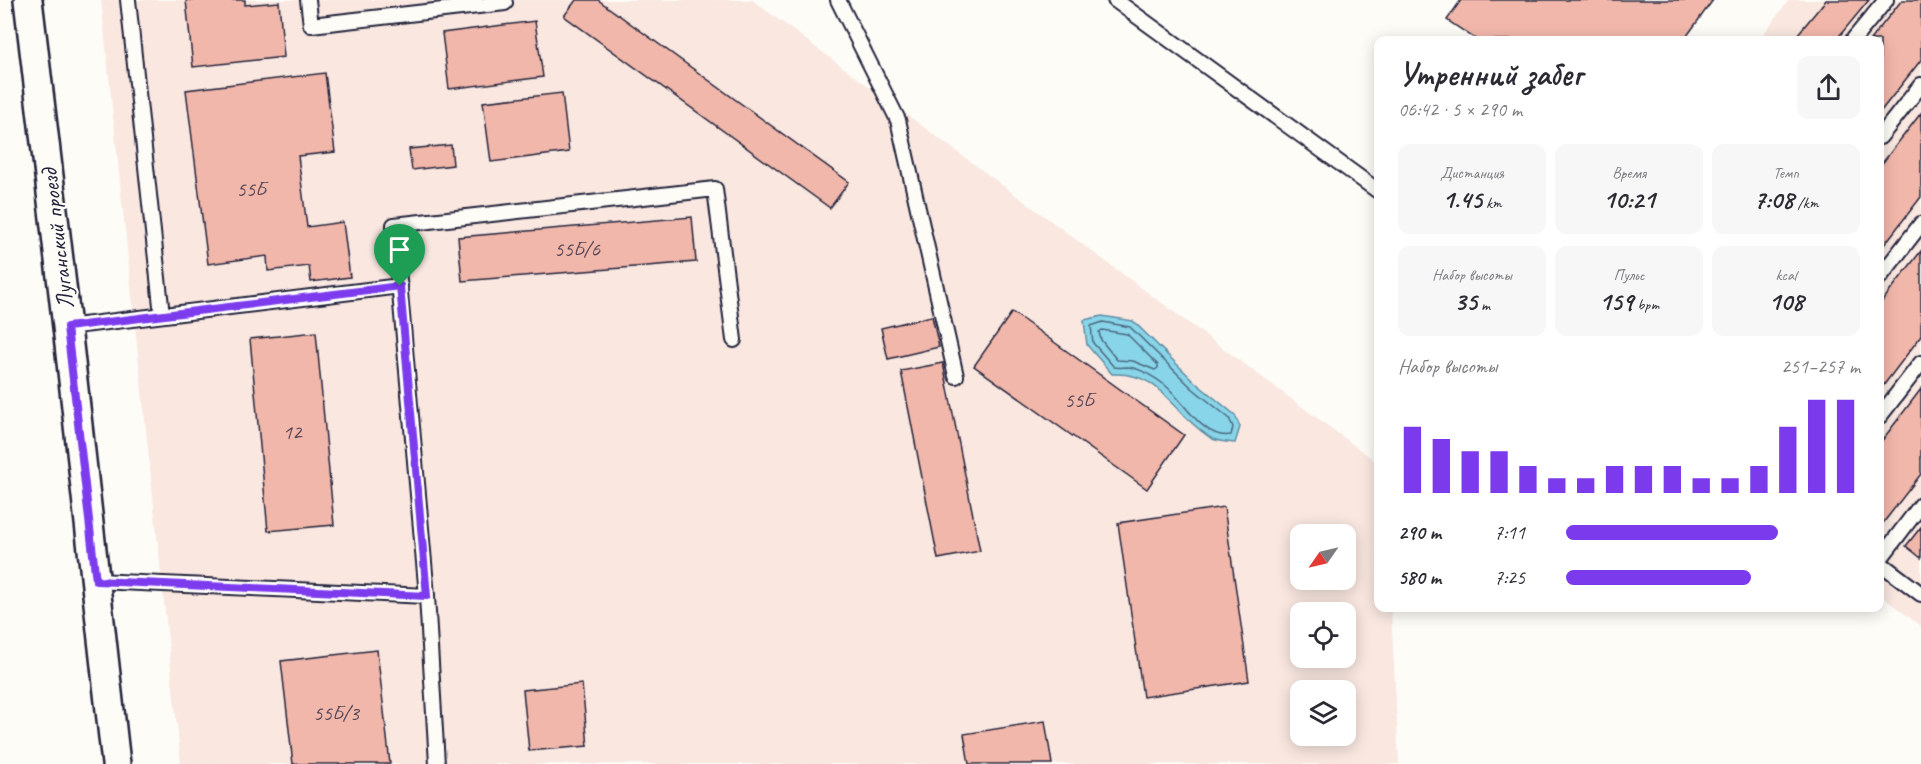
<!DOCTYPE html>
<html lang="ru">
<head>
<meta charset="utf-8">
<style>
  :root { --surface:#fff; --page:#f7f7f7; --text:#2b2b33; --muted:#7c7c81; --accent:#7c3aed }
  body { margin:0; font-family:Caveat,sans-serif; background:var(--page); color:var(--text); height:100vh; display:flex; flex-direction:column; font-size:22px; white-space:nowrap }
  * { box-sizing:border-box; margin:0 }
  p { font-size:20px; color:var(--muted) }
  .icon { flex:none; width:33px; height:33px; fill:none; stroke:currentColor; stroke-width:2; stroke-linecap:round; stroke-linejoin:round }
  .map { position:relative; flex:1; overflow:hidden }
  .side { position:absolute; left:1374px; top:36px; width:510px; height:576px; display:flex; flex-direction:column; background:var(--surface); border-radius:12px; box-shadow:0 3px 15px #0003 }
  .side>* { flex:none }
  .needle { width:39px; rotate:236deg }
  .fabs { position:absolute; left:1290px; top:524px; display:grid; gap:12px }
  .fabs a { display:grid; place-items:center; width:66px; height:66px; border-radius:12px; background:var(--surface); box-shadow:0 3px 15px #0003; font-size:30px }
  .pin { position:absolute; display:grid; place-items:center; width:51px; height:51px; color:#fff; margin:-62px -26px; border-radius:50% 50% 50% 0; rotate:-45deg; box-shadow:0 0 6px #0007 }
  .pin .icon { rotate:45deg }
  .round { display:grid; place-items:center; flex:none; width:63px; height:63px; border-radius:12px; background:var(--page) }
  .summary { display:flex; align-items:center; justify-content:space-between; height:102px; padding:0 24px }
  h1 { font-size:33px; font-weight:800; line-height:45px }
  .figures { display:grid; grid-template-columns:repeat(3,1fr); gap:9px; height:102px; padding:6px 24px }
  .figures div { display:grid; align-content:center; border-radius:12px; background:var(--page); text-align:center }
  .figures b { font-size:26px; font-weight:800 }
  .figures small { font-size:16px; font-weight:400 }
  .figures p { font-size:16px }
  .chart { height:168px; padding:12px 24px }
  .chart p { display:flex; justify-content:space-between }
  .chart svg { width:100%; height:108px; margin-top:6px; stroke:var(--accent); stroke-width:6 }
  ul { padding:0 24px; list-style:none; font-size:20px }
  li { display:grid; grid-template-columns:96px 72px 1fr; align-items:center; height:45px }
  li i { height:15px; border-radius:8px; background:var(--accent) }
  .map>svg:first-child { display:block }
  .built { fill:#f9e7e0; fill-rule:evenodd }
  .water { fill:#88d4e8; stroke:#5f8da3; stroke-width:1.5 }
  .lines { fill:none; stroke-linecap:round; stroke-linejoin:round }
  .shore { stroke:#4b6980; stroke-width:1.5 }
  .building { fill:#f1b7aa; stroke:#22223b; stroke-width:1.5 }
  .lane-casing { stroke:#22223b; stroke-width:18 }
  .street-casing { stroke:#22223b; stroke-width:32 }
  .lane { stroke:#fdfcf7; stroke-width:14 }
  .street { stroke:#fdfcf7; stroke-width:27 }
  .route-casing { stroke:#fff; stroke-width:12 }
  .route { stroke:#7c3aed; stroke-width:8 }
  .labels { text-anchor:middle; stroke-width:4.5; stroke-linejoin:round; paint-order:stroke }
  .number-label { font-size:21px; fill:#564757 }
  .street-label { font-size:24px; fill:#22223b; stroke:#fdfcf7 }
</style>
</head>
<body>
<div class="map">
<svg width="1921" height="764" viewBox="0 0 1921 764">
  <rect width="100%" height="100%" fill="#fdfcf7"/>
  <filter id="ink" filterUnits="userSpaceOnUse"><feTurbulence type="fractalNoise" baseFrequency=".0167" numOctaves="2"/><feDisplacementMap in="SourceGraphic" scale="12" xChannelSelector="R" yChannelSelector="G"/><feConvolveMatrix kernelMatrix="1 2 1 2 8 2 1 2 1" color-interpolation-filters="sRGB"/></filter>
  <g filter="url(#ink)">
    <!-- built -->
    <g class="built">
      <path d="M101,0h651l626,463v145h13l8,156h-1218zM1300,534h46v45h-46zM1300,612h46v45h-46zM1300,690h46v45h-46z"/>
      <path d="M1789,0h132v626l-41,-31v-555h-121z"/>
    </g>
    <!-- water -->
    <path class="water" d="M1102,316l31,5 63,62 39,32 5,12 -5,16c-6,-1 -13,-1 -19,-3 -6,-1 -11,-7 -16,-10 -32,-25 -41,-58 -88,-56l-25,-29 -3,-25z"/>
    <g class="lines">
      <!-- shore -->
      <g class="shore">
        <path d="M1103,322l27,5 62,61 37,30 4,9 -2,8c-28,5 -47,-34 -65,-49 -10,-8 -26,-18 -38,-19 -5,0 -10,1 -14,0l-21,-24 -2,-17z"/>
        <path d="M1102,330l25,4 31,31v3l-3,2 -22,-9 -16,-1 -16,-20 -2,-8z"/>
      </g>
    </g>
    <!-- building -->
    <g class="building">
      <path d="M186,0h59v5l34,-3 5,55 -91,10z"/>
      <path d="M576,0h22l251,182 -19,26 -266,-192z"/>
      <path d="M1461,0h252l-29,40h-207l-30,-20z"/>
      <path d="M1826,0h43l-33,40h-43z"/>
      <path d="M1902,0h19v60l-41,52v-72h-10z"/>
      <path d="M535,21l8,56 -94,12 -7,-56z"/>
      <path d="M325,73l10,79 -37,4 9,71 36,-5 7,55 -39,5 -2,-16 -41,5 -1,-15 -59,8 -22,-174z"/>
      <path d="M562,93l7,59 -78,10 -8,-60z"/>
      <path d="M1921,113v84l-41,53v-84z"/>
      <path d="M451,145l2,20 -41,5 -3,-21z"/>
      <path d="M692,217l4,45 -234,19 -4,-44z"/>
      <path d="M1921,251v85l-41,54v-86z"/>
      <path d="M1012,312l172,123 -37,54 -173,-123z"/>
      <path d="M932,316l7,31 -51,12 -7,-31z"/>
      <path d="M316,332l18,193 -66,6 -18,-192z"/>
      <path d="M943,363l37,188 -42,8 -37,-188z"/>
      <path d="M1921,389v85l-41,53v-84z"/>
      <path d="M1224,507l25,174 -106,16 -25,-174z"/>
      <path d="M1921,527v31l-15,-12z"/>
      <path d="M377,650l13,114h-97l-12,-103z"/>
      <path d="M582,684l6,62 -59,5 -6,-61z"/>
      <path d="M1045,721l7,43h-83l-5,-30z"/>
    </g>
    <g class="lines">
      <defs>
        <g id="lane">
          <path d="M128,0l34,315"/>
          <path d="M308,0l3,25 194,-22"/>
          <path d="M838,0l60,120 58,256"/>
          <path d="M1115,0l263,191"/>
          <path d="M1853,40l33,-40"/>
          <path d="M1880,137l41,-52"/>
          <path d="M1880,277l41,-53"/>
          <path d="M67,327l333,-41"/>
          <path d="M1880,416l41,-53"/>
          <path d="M1880,559l41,-54"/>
          <path d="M1880,563l41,31"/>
          <path d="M96,581l331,15 -33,-371 321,-36 19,151"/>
          <path d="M427,596l10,168"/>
        </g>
        <path id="street" d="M28,0l39,327 49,437"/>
      </defs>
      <!-- lane casing -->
      <use href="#lane" class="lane-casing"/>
      <!-- street casing -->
      <use href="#street" class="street-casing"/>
      <!-- lane -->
      <use href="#lane" class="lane"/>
      <!-- street -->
      <use href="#street" class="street"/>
    </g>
  </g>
  <g class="lines" filter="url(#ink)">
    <defs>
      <path id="route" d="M400,286l27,310 -331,-15 -29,-254z"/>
    </defs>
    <!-- route casing -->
    <use href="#route" class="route-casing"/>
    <!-- route -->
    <use href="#route" class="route"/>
  </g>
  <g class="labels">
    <!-- number labels -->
    <g class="number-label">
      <text x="251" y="196">55Б</text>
      <text x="577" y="256">55Б/6</text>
      <text x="1079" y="407">55Б</text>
      <text x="292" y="439">12</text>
      <text x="336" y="720">55Б/3</text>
    </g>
    <!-- street labels -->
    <g class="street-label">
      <text transform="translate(57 239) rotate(-97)" y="8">Луганский проезд</text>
    </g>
  </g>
</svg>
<div class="fabs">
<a><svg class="needle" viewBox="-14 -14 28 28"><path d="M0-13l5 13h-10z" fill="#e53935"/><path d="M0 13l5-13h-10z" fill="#7c7c81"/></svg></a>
<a><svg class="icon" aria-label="locate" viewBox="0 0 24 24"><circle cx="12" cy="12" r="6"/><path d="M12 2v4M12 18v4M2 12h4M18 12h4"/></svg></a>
<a><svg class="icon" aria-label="layers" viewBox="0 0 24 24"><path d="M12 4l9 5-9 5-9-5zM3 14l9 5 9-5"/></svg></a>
</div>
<div class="pin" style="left:400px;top:286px;background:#1e9e55"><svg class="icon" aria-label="arrive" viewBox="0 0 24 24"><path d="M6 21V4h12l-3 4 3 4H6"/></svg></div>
<section class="side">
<div class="summary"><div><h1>Утренний забег</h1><p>06:42 · 5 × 290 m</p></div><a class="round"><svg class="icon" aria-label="share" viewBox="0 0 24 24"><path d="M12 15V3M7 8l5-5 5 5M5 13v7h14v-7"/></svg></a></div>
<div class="figures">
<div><p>Дистанция</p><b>1.45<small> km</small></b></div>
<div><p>Время</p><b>10:21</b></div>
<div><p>Темп</p><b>7:08<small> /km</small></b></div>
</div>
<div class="figures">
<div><p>Набор высоты</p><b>35<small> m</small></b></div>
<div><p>Пульс</p><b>159<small> bpm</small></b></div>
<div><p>kcal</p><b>108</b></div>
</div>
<div class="chart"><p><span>Набор высоты</span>251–257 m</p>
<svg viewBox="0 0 160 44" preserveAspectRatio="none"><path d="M5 44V17M15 44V22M25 44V27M35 44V27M45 44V33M55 44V38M65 44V38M75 44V33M85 44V33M95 44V33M105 44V38M115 44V38M125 44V33M135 44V17M145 44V6M155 44V6"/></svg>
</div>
<ul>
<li><b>290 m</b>7:11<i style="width:72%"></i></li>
<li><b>580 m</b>7:25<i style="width:63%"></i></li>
</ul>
</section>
</div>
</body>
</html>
